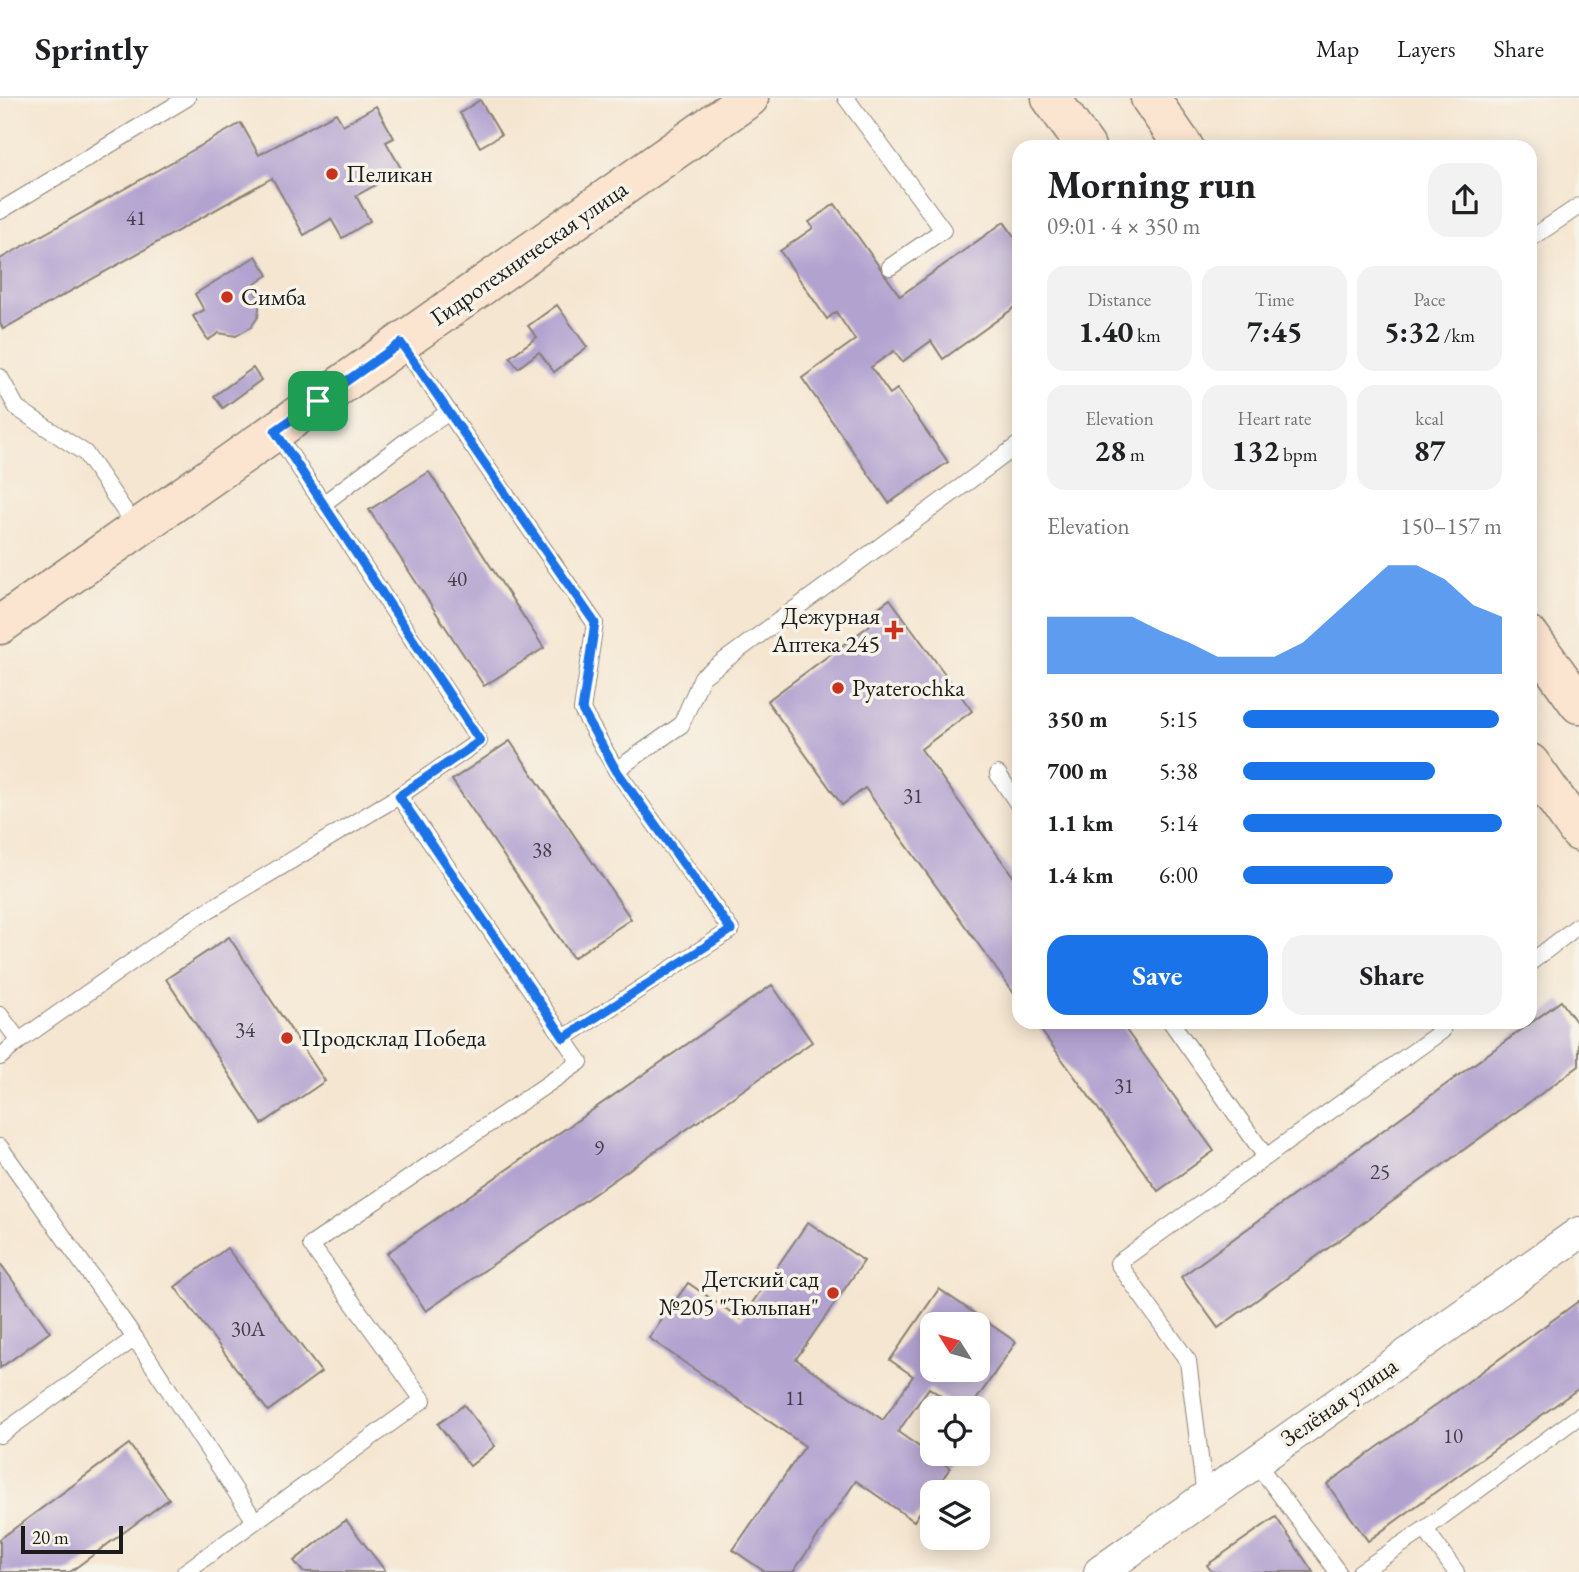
<!DOCTYPE html>
<html lang="en">
<head>
<meta charset="utf-8">
<style>
  :root { --surface:#fff; --page:#f2f2f2; --text:#202124; --muted:#757577; --line:#e0e0e0; --accent:#1a73e8 }
  body { margin:0; font-family:"EB Garamond",serif; background:var(--page); color:var(--text); height:100vh; display:flex; flex-direction:column; font-size:26px; white-space:nowrap }
  * { box-sizing:border-box; margin:0 }
  p { font-size:23px; color:var(--muted) }
  .icon { flex:none; width:38px; height:38px; fill:none; stroke:currentColor; stroke-width:2; stroke-linecap:round; stroke-linejoin:round }
  .map { position:relative; flex:1; overflow:hidden }
  .drawer { position:absolute; left:1012px; top:42px; width:525px; height:889px; display:flex; flex-direction:column; background:var(--surface); border-radius:21px; box-shadow:0 4px 18px #0003 }
  .drawer>* { flex:none }
  .needle { width:46px; rotate:307deg }
  .controls { position:absolute; left:920px; top:1214px; display:grid; gap:14px }
  .controls a { display:grid; place-items:center; width:70px; height:70px; border-radius:14px; background:var(--surface); box-shadow:0 4px 18px #0003; font-size:35px }
  .scale { position:absolute; left:21px; bottom:18px; width:102px; box-sizing:border-box; padding-left:7px; border:4px solid #1c1c1c; border-top:0; font-size:19px; line-height:24px; white-space:nowrap; color:#1c1c1c; -webkit-text-stroke:5px #f7f3e8; paint-order:stroke }
  .pin { position:absolute; display:grid; place-items:center; width:60px; height:60px; color:#fff; margin:-30px; border-radius:14px; box-shadow:0 4px 10px #0006 }
  .round { display:grid; place-items:center; flex:none; width:74px; height:74px; border-radius:21px; background:var(--page) }
  .overview { display:flex; align-items:center; justify-content:space-between; height:119px; padding:0 35px }
  h1 { font-size:38px; font-weight:700; line-height:52px }
  .metrics { display:grid; grid-template-columns:repeat(3,1fr); gap:10px; height:119px; padding:7px 35px }
  .metrics div { display:grid; align-content:center; border-radius:18px; background:var(--page); text-align:center }
  .metrics b { font-size:30px; font-weight:700 }
  .metrics small { font-size:19px; font-weight:400 }
  .metrics p { font-size:19px }
  .chart { height:196px; padding:14px 35px }
  .chart p { display:flex; justify-content:space-between }
  .chart svg { width:100%; height:126px; margin-top:7px; fill:var(--accent); opacity:.7 }
  .cta { display:flex; gap:14px; margin-top:auto; padding:14px 35px }
  .cta a { flex:1; height:80px; border-radius:21px; background:var(--accent); color:#fff; font-size:28px; font-weight:700; line-height:80px; text-align:center }
  .cta a+a { background:var(--page); color:var(--text) }
  ul { padding:0 35px; list-style:none; font-size:23px }
  li { display:grid; grid-template-columns:112px 84px 1fr; align-items:center; height:52px }
  li i { height:18px; border-radius:9px; background:var(--accent) }
  header { display:flex; align-items:center; gap:42px; box-sizing:border-box; height:98px; padding:0 35px; background:var(--surface); border-bottom:2px solid var(--line) }
  header strong { font-size:33px }
  nav { display:flex; gap:38px; margin-inline-start:auto; font-size:24px }
  .map>svg:first-child { display:block }
  .building { fill:#b2a2d0; fill-rule:evenodd }
  .lines { fill:none; stroke-linecap:round; stroke-linejoin:round }
  .lane-casing { stroke:#888176; stroke-width:18 }
  .street-casing { stroke:#888176; stroke-width:34 }
  .secondary-casing { stroke:#888176; stroke-width:41 }
  .lane { stroke:#fff; stroke-width:16 }
  .street { stroke:#fff; stroke-width:32 }
  .secondary { stroke:#fce5d0; stroke-width:38 }
  .route-casing { stroke:#fff; stroke-width:14 }
  .route { stroke:#1a73e8; stroke-width:9 }
  .poi-dot { fill:#c8321e; stroke:#f7f3e8; stroke-width:2.5 }
  .labels { text-anchor:middle; stroke-width:7; stroke-linejoin:round; paint-order:stroke }
  .number-label { font-size:21px; fill:#423e49 }
  .poi-label { font-size:24px; fill:#1c1c1c; stroke:#f7f3e8; text-anchor:start }
  .street-label { font-size:24px; fill:#1c1c1c; stroke:#f7f3e8 }
</style>
</head>
<body>
<header>
<strong>Sprintly</strong>
<nav><a>Map</a><a>Layers</a><a>Share</a></nav>
</header>
<div class="map">
<svg width="1579" height="1474" viewBox="0 0 1579 1474">
  <rect width="100%" height="100%" fill="#f7f3e8"/>
  <filter id="ink" filterUnits="userSpaceOnUse"><feTurbulence type="fractalNoise" baseFrequency=".0143" numOctaves="2"/><feDisplacementMap in="SourceGraphic" scale="14" xChannelSelector="R" yChannelSelector="G"/><feConvolveMatrix kernelMatrix="1 2 1 2 8 2 1 2 1" color-interpolation-filters="sRGB"/></filter>
  <filter id="wash" filterUnits="userSpaceOnUse"><feTurbulence type="fractalNoise" baseFrequency=".00686" numOctaves="4" result="noise"/><feDisplacementMap in="SourceGraphic" scale="28" xChannelSelector="R" yChannelSelector="G"/><feGaussianBlur stdDeviation="1.57" result="paint"/><feColorMatrix in="noise" values="0 0 0 0 0 0 0 0 0 0 0 0 0 0 0 0 0 1.4 0 .05"/><feComposite in="paint" operator="in"/></filter>
  <g filter="url(#wash)">
    <rect width="100%" height="100%" fill="#f5e6d1"/>
    <g id="blocks">
      <!-- building -->
      <g class="building">
        <path d="M480,2l21,35 -21,12 -20,-34z"/>
        <path d="M376,8l18,32 -8,4 16,28 -46,26 14,25 -28,17 -11,-19 -27,16 -32,-57 -269,151 -3,-6v-64l241,-136 18,32 77,-42 7,12z"/>
        <path d="M835,106l65,92 104,-74 14,20v63l-75,54 -12,-18 -29,21 -8,-11 -23,16 19,27 7,-5 51,73 -59,41 -87,-125 53,-38 -19,-28 -9,7 -47,-68 33,-23 -4,-6z"/>
        <path d="M256,158l12,19 -16,11 8,14 -2,17 -7,10 -15,9 -17,-3 -11,7 -15,-24 11,-6 -9,-16z"/>
        <path d="M557,207l30,42 -33,25 -15,-20 -21,16 -8,-11 27,-20 -9,-11z"/>
        <path d="M253,270l8,12 -38,28 -9,-12z"/>
        <path d="M429,374l115,176 -60,38 -115,-176z"/>
        <path d="M890,501l82,112 -51,38 97,134v116l-153,-211 -23,17 -75,-104 103,-76 -5,-8z"/>
        <path d="M510,643l121,178 -58,39 -121,-178z"/>
        <path d="M229,839l96,144 -63,43 -96,-145z"/>
        <path d="M772,887l40,57 -386,269 -39,-58z"/>
        <path d="M1561,903l18,25v40l-361,262 -37,-51z"/>
        <path d="M1035,924h85l94,129 -56,40z"/>
        <path d="M808,1124l56,39 -68,98 87,61 30,-44 -23,-16 49,-71 77,53 -46,67h-10l-31,-21 -31,44 52,36 -36,53 -58,-40 -63,91h-28l-32,-22 72,-104 -156,-108 39,-55 53,36zM933,1227h45v45h-45z"/>
        <path d="M227,1150l94,124 -53,39 -93,-124z"/>
        <path d="M0,1165l50,69 -50,36z"/>
        <path d="M1579,1203v87l-211,153 -41,-57z"/>
        <path d="M464,1307l31,41 -25,20 -32,-42z"/>
        <path d="M129,1346l40,55 -99,73h-70v-33z"/>
        <path d="M1276,1419l37,55h-101l-5,-7z"/>
        <path d="M346,1422l40,52h-83l-9,-11z"/>
      </g>
    </g>
  </g>
  <g filter="url(#ink)">
    <use href="#blocks" fill-opacity="0" stroke="#888176" stroke-width="2"/>
    <g class="lines">
      <defs>
        <g id="lane">
          <path d="M846,0l97,132 -53,37"/>
          <path d="M0,113l187,-113"/>
          <path d="M1530,141l49,-33"/>
          <path d="M401,245l194,280 -13,87 34,60"/>
          <path d="M0,279l17,31 68,45 52,76"/>
          <path d="M323,406l87,-66 39,-26"/>
          <path d="M998,676l20,30"/>
          <path d="M1530,865l49,-38"/>
          <path d="M0,917l19,26 -19,16"/>
          <path d="M1171,924l95,135"/>
          <path d="M564,940l167,-108 -115,-160 65,-45 21,-48 316,-232"/>
          <path d="M19,943l168,-118 212,-127"/>
          <path d="M0,1049l135,191 -135,97"/>
          <path d="M135,1240l120,183"/>
          <path d="M1255,1363l83,111"/>
          <path d="M1205,1399l-17,-136 -70,-98 324,-232 -7,-9"/>
          <path d="M1425,1431l31,43"/>
          <path d="M185,1474l238,-172 -112,-155 269,-183 -181,-266 80,-55 -204,-310"/>
          <path d="M1360,1474l65,-43 154,-113"/>
        </g>
        <path id="street" d="M1100,1474l479,-339"/>
        <g id="secondary">
          <path d="M1051,0l35,49"/>
          <path d="M1150,0l34,49"/>
          <path d="M0,527l749,-527"/>
          <path d="M1530,538l49,68"/>
          <path d="M1530,665l49,69"/>
        </g>
      </defs>
      <!-- lane casing -->
      <use href="#lane" class="lane-casing"/>
      <!-- street casing -->
      <use href="#street" class="street-casing"/>
      <!-- secondary casing -->
      <use href="#secondary" class="secondary-casing"/>
      <!-- lane -->
      <use href="#lane" class="lane"/>
      <!-- street -->
      <use href="#street" class="street"/>
      <!-- secondary -->
      <use href="#secondary" class="secondary"/>
    </g>
  </g>
  <g class="lines" filter="url(#ink)">
    <defs>
      <path id="route" d="M401,245l194,280 -13,87 34,60 115,160 -167,108 -165,-242 81,-55 -205,-310z"/>
    </defs>
    <!-- route casing -->
    <use href="#route" class="route-casing"/>
    <!-- route -->
    <use href="#route" class="route"/>
  </g>
  <!-- markers -->
  <g class="poi-dot">
    <circle cx="332" cy="76" r="7"/>
    <circle cx="227" cy="199" r="7"/>
    <path d="M890.5 521.5h7v7h7v7h-7v7h-7v-7h-7v-7h7z"/>
    <circle cx="838" cy="590" r="7"/>
    <circle cx="287" cy="940" r="7"/>
    <circle cx="833" cy="1195" r="7"/>
  </g>
  <g class="labels">
    <!-- number labels -->
    <g class="number-label">
      <text x="136" y="127">41</text>
      <text x="457" y="488">40</text>
      <text x="913" y="705">31</text>
      <text x="542" y="759">38</text>
      <text x="245" y="939">34</text>
      <text x="1124" y="995">31</text>
      <text x="599" y="1057">9</text>
      <text x="1380" y="1081">25</text>
      <text x="248" y="1238">30А</text>
      <text x="795" y="1307">11</text>
      <text x="1453" y="1345">10</text>
    </g>
    <!-- poi labels -->
    <g class="poi-label">
      <text x="346" y="84">Пеликан</text>
      <text x="241" y="207">Симба</text>
      <text x="880" y="526" text-anchor="end">Дежурная<tspan x="880" dy="28">Аптека 245</tspan></text>
      <text x="852" y="598">Pyaterochka</text>
      <text x="301" y="948">Продсклад Победа</text>
      <text x="819" y="1189" text-anchor="end">Детский сад<tspan x="819" dy="28">№205 "Тюльпан"</tspan></text>
    </g>
    <!-- street labels -->
    <g class="street-label">
      <text transform="translate(529 155) rotate(-35)" y="8">Гидротехническая улица</text>
      <text transform="translate(1339 1304) rotate(-35)" y="8">Зелёная улица</text>
    </g>
  </g>
</svg>
<div class="controls">
<a><svg class="needle" viewBox="-14 -14 28 28"><path d="M0-13l5 13h-10z" fill="#e53935"/><path d="M0 13l5-13h-10z" fill="#757577"/></svg></a>
<a><svg class="icon" aria-label="locate" viewBox="0 0 24 24"><circle cx="12" cy="12" r="6"/><path d="M12 2v4M12 18v4M2 12h4M18 12h4"/></svg></a>
<a><svg class="icon" aria-label="layers" viewBox="0 0 24 24"><path d="M12 4l9 5-9 5-9-5zM3 14l9 5 9-5"/></svg></a>
</div>
<div class="scale">20 m</div>
<div class="pin" style="left:318px;top:303px;background:#1e9e55"><svg class="icon" aria-label="arrive" viewBox="0 0 24 24"><path d="M6 21V4h12l-3 4 3 4H6"/></svg></div>
<section class="drawer">
<div class="overview"><div><h1>Morning run</h1><p>09:01 · 4 × 350 m</p></div><a class="round"><svg class="icon" aria-label="share" viewBox="0 0 24 24"><path d="M12 15V3M7 8l5-5 5 5M5 13v7h14v-7"/></svg></a></div>
<div class="metrics">
<div><p>Distance</p><b>1.40<small> km</small></b></div>
<div><p>Time</p><b>7:45</b></div>
<div><p>Pace</p><b>5:32<small> /km</small></b></div>
</div>
<div class="metrics">
<div><p>Elevation</p><b>28<small> m</small></b></div>
<div><p>Heart rate</p><b>132<small> bpm</small></b></div>
<div><p>kcal</p><b>87</b></div>
</div>
<div class="chart"><p><span>Elevation</span>150–157 m</p>
<svg viewBox="0 0 160 44" preserveAspectRatio="none"><path d="M0 44V24L10 24L20 24L30 24L40 29L50 33L60 38L70 38L80 38L90 33L100 24L110 15L120 6L130 6L140 11L150 20L160 24V44z"/></svg>
</div>
<ul>
<li><b>350 m</b>5:15<i style="width:99%"></i></li>
<li><b>700 m</b>5:38<i style="width:74%"></i></li>
<li><b>1.1 km</b>5:14<i style="width:100%"></i></li>
<li><b>1.4 km</b>6:00<i style="width:58%"></i></li>
</ul>
<div class="cta"><a>Save</a><a>Share</a></div>
</section>
</div>
</body>
</html>
